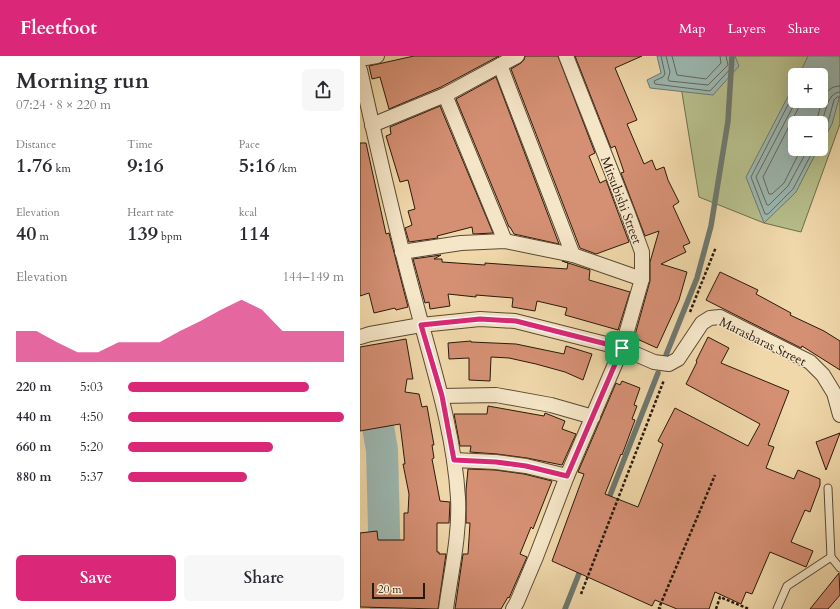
<!DOCTYPE html>
<html lang="en">
<head>
<meta charset="utf-8">
<style>
  :root { --surface:#fff; --page:#f7f7f7; --text:#2b2b33; --muted:#7c7c81; --accent:#db2777 }
  body { margin:0; font-family:Cardo,serif; background:var(--page); color:var(--text); height:100vh; display:flex; flex-direction:column; font-size:15px; white-space:nowrap }
  * { box-sizing:border-box; margin:0 }
  p { font-size:13px; color:var(--muted) }
  .icon { flex:none; width:22px; height:22px; fill:none; stroke:currentColor; stroke-width:2; stroke-linecap:round; stroke-linejoin:round }
  .map { position:relative; flex:1; overflow:hidden }
  .sheet { display:flex; flex-direction:column; background:var(--surface); width:360px }
  .sheet>* { flex:none }
  .fabs { position:absolute; left:428px; top:12px; display:grid; gap:8px }
  .fabs a { display:grid; place-items:center; width:40px; height:40px; border-radius:6px; background:var(--surface); box-shadow:0 4px 16px #0002; font-size:20px }
  .scale { position:absolute; left:12px; bottom:10px; width:53px; box-sizing:border-box; padding-left:4px; border:2px solid #29190c; border-top:0; font-size:11px; line-height:14px; white-space:nowrap; color:#29190c; -webkit-text-stroke:3px #f5e6c8; paint-order:stroke }
  .pin { position:absolute; display:grid; place-items:center; width:34px; height:34px; color:#fff; margin:-17px; border-radius:8px; box-shadow:0 2px 6px #0006 }
  .round { display:grid; place-items:center; flex:none; width:42px; height:42px; border-radius:6px; background:var(--page) }
  .head { display:flex; align-items:center; justify-content:space-between; height:68px; padding:0 16px }
  h1 { font-size:22px; font-weight:600; line-height:30px }
  .metrics { display:grid; grid-template-columns:repeat(3,1fr); gap:6px; height:68px; padding:4px 16px }
  .metrics div { display:grid; align-content:center }
  .metrics b { font-size:20px; font-weight:600 }
  .metrics small { font-size:11px; font-weight:400 }
  .metrics p { font-size:11px }
  .chart { height:112px; padding:8px 16px }
  .chart p { display:flex; justify-content:space-between }
  .chart svg { width:100%; height:72px; margin-top:4px; fill:var(--accent); opacity:.7 }
  .action { display:flex; gap:8px; margin-top:auto; padding:8px 16px }
  .action a { flex:1; height:46px; border-radius:6px; background:var(--accent); color:#fff; font-size:16px; font-weight:600; line-height:46px; text-align:center }
  .action a+a { background:var(--page); color:var(--text) }
  ul { padding:0 16px; list-style:none; font-size:13px }
  li { display:grid; grid-template-columns:64px 48px 1fr; align-items:center; height:30px }
  li i { height:10px; border-radius:5px; background:var(--accent) }
  header { display:flex; align-items:center; gap:24px; box-sizing:border-box; height:56px; padding:0 20px; background:var(--accent); color:#fff }
  header strong { font-size:19px }
  nav { display:flex; gap:22px; margin-inline-start:auto; font-size:14px }
  main { display:flex; flex:1; min-height:0 }
  .map>svg:first-child { display:block }
  .green { fill:#b6bf8b; stroke:#706c4c; fill-rule:evenodd }
  .water { fill:#9cb8b1; stroke:#6e786f }
  .lines { fill:none; stroke-linecap:round; stroke-linejoin:round }
  .shore { stroke:#62685e; stroke-width:1 }
  .stream { stroke:#6e786f; stroke-width:5.5 }
  .river { stroke:#9cb8b1; stroke-width:32 }
  .building { fill:#d59074; stroke:#29190c }
  .lane-casing { stroke:#5b4934; stroke-width:9 }
  .street-casing { stroke:#5b4934; stroke-width:16 }
  .path { stroke:#29190c; stroke-width:2.5; stroke-dasharray:3 2; stroke-linecap:butt }
  .lane { stroke:#f5e6c8; stroke-width:7 }
  .street { stroke:#f5e6c8; stroke-width:14 }
  .route-casing { stroke:#fff; stroke-width:8 }
  .route { stroke:#db2777; stroke-width:5 }
  .labels { text-anchor:middle; stroke-width:3; stroke-linejoin:round; paint-order:stroke }
  .street-label { font-size:13px; fill:#29190c; stroke:#f5e6c8 }
</style>
</head>
<body>
<header>
<strong>Fleetfoot</strong>
<nav><a>Map</a><a>Layers</a><a>Share</a></nav>
</header>
<main>
<section class="sheet">
<div class="head"><div><h1>Morning run</h1><p>07:24 · 8 × 220 m</p></div><a class="round"><svg class="icon" aria-label="share" viewBox="0 0 24 24"><path d="M12 15V3M7 8l5-5 5 5M5 13v7h14v-7"/></svg></a></div>
<div class="metrics">
<div><p>Distance</p><b>1.76<small> km</small></b></div>
<div><p>Time</p><b>9:16</b></div>
<div><p>Pace</p><b>5:16<small> /km</small></b></div>
</div>
<div class="metrics">
<div><p>Elevation</p><b>40<small> m</small></b></div>
<div><p>Heart rate</p><b>139<small> bpm</small></b></div>
<div><p>kcal</p><b>114</b></div>
</div>
<div class="chart"><p><span>Elevation</span>144–149 m</p>
<svg viewBox="0 0 160 44" preserveAspectRatio="none"><path d="M0 44V25L10 25L20 32L30 38L40 38L50 32L60 32L70 32L80 25L90 19L100 12L110 6L120 12L130 25L140 25L150 25L160 25V44z"/></svg>
</div>
<ul>
<li><b>220 m</b>5:03<i style="width:84%"></i></li>
<li><b>440 m</b>4:50<i style="width:100%"></i></li>
<li><b>660 m</b>5:20<i style="width:67%"></i></li>
<li><b>880 m</b>5:37<i style="width:55%"></i></li>
</ul>
<div class="action"><a>Save</a><a>Share</a></div>
</section>
<div class="map">
<svg width="480" height="553" viewBox="0 0 480 553">
  <rect width="100%" height="100%" fill="#f0d8aa"/>
  <filter id="stains"><feTurbulence type="fractalNoise" baseFrequency=".005" numOctaves="4"/><feColorMatrix values="0 0 0 0 .2 0 0 0 0 .09 0 0 0 0 .02 0 0 0 .5 -.17"/></filter>
  <radialGradient id="worn" r=".72"><stop offset=".6" stop-color="#630" stop-opacity="0"/><stop offset="1" stop-color="#630" stop-opacity=".3"/></radialGradient>
  <!-- green -->
  <path class="green" d="M316,0h164v68l-39,108 -37,-9 -65,-26zM435,19h26v26h-26zM435,67h26v26h-26z"/>
  <!-- water -->
  <g class="water">
    <path d="M297,0h78l4,10 -26,29 -63,-7 -3,-8 14,-7z"/>
    <path d="M448,0h32v39l-8,29 -11,20v-21h-26v26h23l-22,43 -32,31 -18,-46 49,-94v18h26v-26h-22z"/>
  </g>
  <g class="lines">
    <!-- shore -->
    <g class="shore">
      <path d="M301,0l4,18 -2,3 -9,4 1,3 55,7 24,-26 -3,-9"/>
      <path d="M306,0l4,16 -2,7 1,2 39,4 20,-20 -2,-9"/>
      <path d="M312,0l5,19 29,4 15,-16 -1,-7"/>
      <path d="M435,35l-44,86 14,37h3l25,-25 21,-40"/>
      <path d="M436,45l-40,76 11,28h2l19,-19 20,-37"/>
      <path d="M455,67c7,-13 5,-37 25,-37"/>
      <path d="M461,68c5,-10 5,-31 19,-32"/>
      <path d="M461,79l7,-13 6,-22 3,-3h3"/>
      <path d="M441,93l-17,34 -12,11h-3l-6,-17 39,-76"/>
    </g>
    <!-- stream -->
    <g class="stream">
      <path d="M306,299l31,-77 14,-52 17,-105 4,-65"/>
      <path d="M247,447l51,-130"/>
      <path d="M205,553l17,-43"/>
    </g>
    <!-- river -->
    <path class="river" d="M11,330l11,64 4,159"/>
  </g>
  <!-- building -->
  <g class="building">
    <path d="M54,0h85l-58,31 -52,22 -9,-32 -8,2 -3,-13z"/>
    <path d="M165,0h33l37,97 -6,3 11,27 6,-3 23,62 -33,12 -16,-6 -69,-179 10,-6 3,-3z"/>
    <path d="M215,0h67l-27,12 22,52 -10,4 17,40 8,-4 4,10 8,-3 4,13 11,22 -6,4 17,37 -7,3 3,6 -25,12 26,8 -8,28 -22,48 -22,-10 1,-3h-1l15,-54v-19l9,-31 -14,5 -24,-63 3,-1 -9,-26 -4,2z"/>
    <path d="M136,21l63,167 -45,-10 -4,-7h-1l-53,-128z"/>
    <path d="M80,50l53,127 -20,1 -1,-7 -35,9 1,2 -29,4 -4,-14 7,-3 -4,-14 7,-2 -7,-29 -8,2 -14,-46 5,-2 -1,-7z"/>
    <path d="M0,87h6l20,91 3,-1 19,74 -12,3 -1,-2 -21,5 -5,-20 -9,3z"/>
    <path d="M81,199l-7,4h8v3l43,3v-2l82,6 1,-6 -6,-2 28,9 -1,10 41,12 -12,38 -53,-15 2,-7 -30,-7 -2,10 -23,-4 1,-9 -37,-3v2l-28,-3 2,12 -20,3 -1,-7 -4,1 -12,-44z"/>
    <path d="M360,216l38,18 -2,4 35,19 -1,2 34,16 16,10v29l-38,-24 -1,2 -95,-48z"/>
    <path d="M348,281l21,11 -8,15 68,28 -21,54 6,2 -8,21 28,11 4,-9 22,9v6l-10,27 -5,-2 -14,32 22,9 -7,16 -36,-15 -18,42 -6,-2 -5,12 -26,-12 -6,17h-32l-22,-9 -3,6 -100,-45 32,-87 -6,-2 38,-89 4,2 2,-4 18,7 -6,17 3,1 -5,13 3,1 -13,35 -1,-1 -16,40 33,13 25,-63 -5,-3 17,-33 73,38 12,-22 -74,-40 11,-22 -1,-1z"/>
    <path d="M46,283l7,40h-6l-2,13 14,2 3,13 5,-1 7,39h-2l2,13 -2,1 8,42 10,1 -1,21h-12v29h2v2h7l-8,55 -78,-2v-74l17,-2 1,9h26v-27h4l1,-19 -6,-30h2l-5,-40 -40,7v-84z"/>
    <path d="M111,285v1l45,2 48,10 2,-8 26,8 -9,26 -18,-8 -29,-8 -27,-6 -18,-1 -1,24 -21,-1v-22l-20,1 -1,-16z"/>
    <path d="M128,350l56,10 1,-3 20,8 -3,8 14,5 -14,31 -35,-7 -30,-4 -27,-2 1,-6h-11l-6,-32h33z"/>
    <path d="M480,377l-14,37 -10,-28z"/>
    <path d="M108,413l27,1 29,4 28,7 -19,48 -2,-2 -11,27 7,3 -18,41 -1,-1 -7,12h-46l8,-55h5l2,-31h-4v-33z"/>
    <path d="M479,517l1,22 -12,14h-18z"/>
  </g>
  <g class="lines">
    <defs>
      <g id="lane">
        <path d="M468,432l3,69 9,11"/>
        <path d="M417,553l10,-23 44,-29"/>
      </g>
      <g id="street">
        <path d="M0,3l17,-3"/>
        <path d="M140,9l73,190"/>
        <path d="M0,14c17,77 34,153 55,230 17,65 39,130 43,198 2,37 -7,74 -12,111"/>
        <path d="M85,39l72,-39"/>
        <path d="M12,69l73,-30 60,146"/>
        <path d="M42,196l59,-9 44,-2 68,14 69,24"/>
        <path d="M0,281l10,-3 51,-9 59,-6 35,2 107,27 32,14 15,2 9,-5 24,-36 8,-5 10,-1 90,45 13,13 11,18 6,22"/>
        <path d="M82,340l54,-1 55,10 42,12"/>
        <path d="M94,404l42,2 30,4 41,10"/>
        <path d="M153,553l4,-7 19,-45 31,-81 55,-128 20,-69v-27l-15,-41 -61,-155"/>
      </g>
    </defs>
    <!-- lane casing -->
    <use href="#lane" class="lane-casing"/>
    <!-- street casing -->
    <use href="#street" class="street-casing"/>
    <!-- path -->
    <g class="path">
      <path d="M330,256l26,-65"/>
      <path d="M221,538l83,-214"/>
      <path d="M301,553l-2,-1 56,-133"/>
      <path d="M356,553l4,-12 29,12"/>
    </g>
    <!-- lane -->
    <use href="#lane" class="lane"/>
    <!-- street -->
    <use href="#street" class="street"/>
  </g>
  <g class="lines">
    <defs>
      <path id="route" d="M120,263l36,2 106,27 -55,128 -41,-10 -30,-4 -42,-2 -12,-64 -21,-71z"/>
    </defs>
    <!-- route casing -->
    <use href="#route" class="route-casing"/>
    <!-- route -->
    <use href="#route" class="route"/>
  </g>
  <g class="labels">
    <!-- street labels -->
    <g class="street-label">
      <text transform="translate(262 144) rotate(69)" y="5">Mitsubishi Street</text>
      <text transform="translate(403 285) rotate(26)" y="5">Marasbaras Street</text>
    </g>
  </g>
  <rect width="100%" height="100%" filter="url(#stains)"/>
  <rect width="100%" height="100%" fill="url(#worn)"/>
</svg>
<div class="fabs">
<a>+</a>
<a>−</a>
</div>
<div class="scale">20 m</div>
<div class="pin" style="left:262px;top:292px;background:#1e9e55"><svg class="icon" aria-label="arrive" viewBox="0 0 24 24"><path d="M6 21V4h12l-3 4 3 4H6"/></svg></div>
</div>
</main>
</body>
</html>
